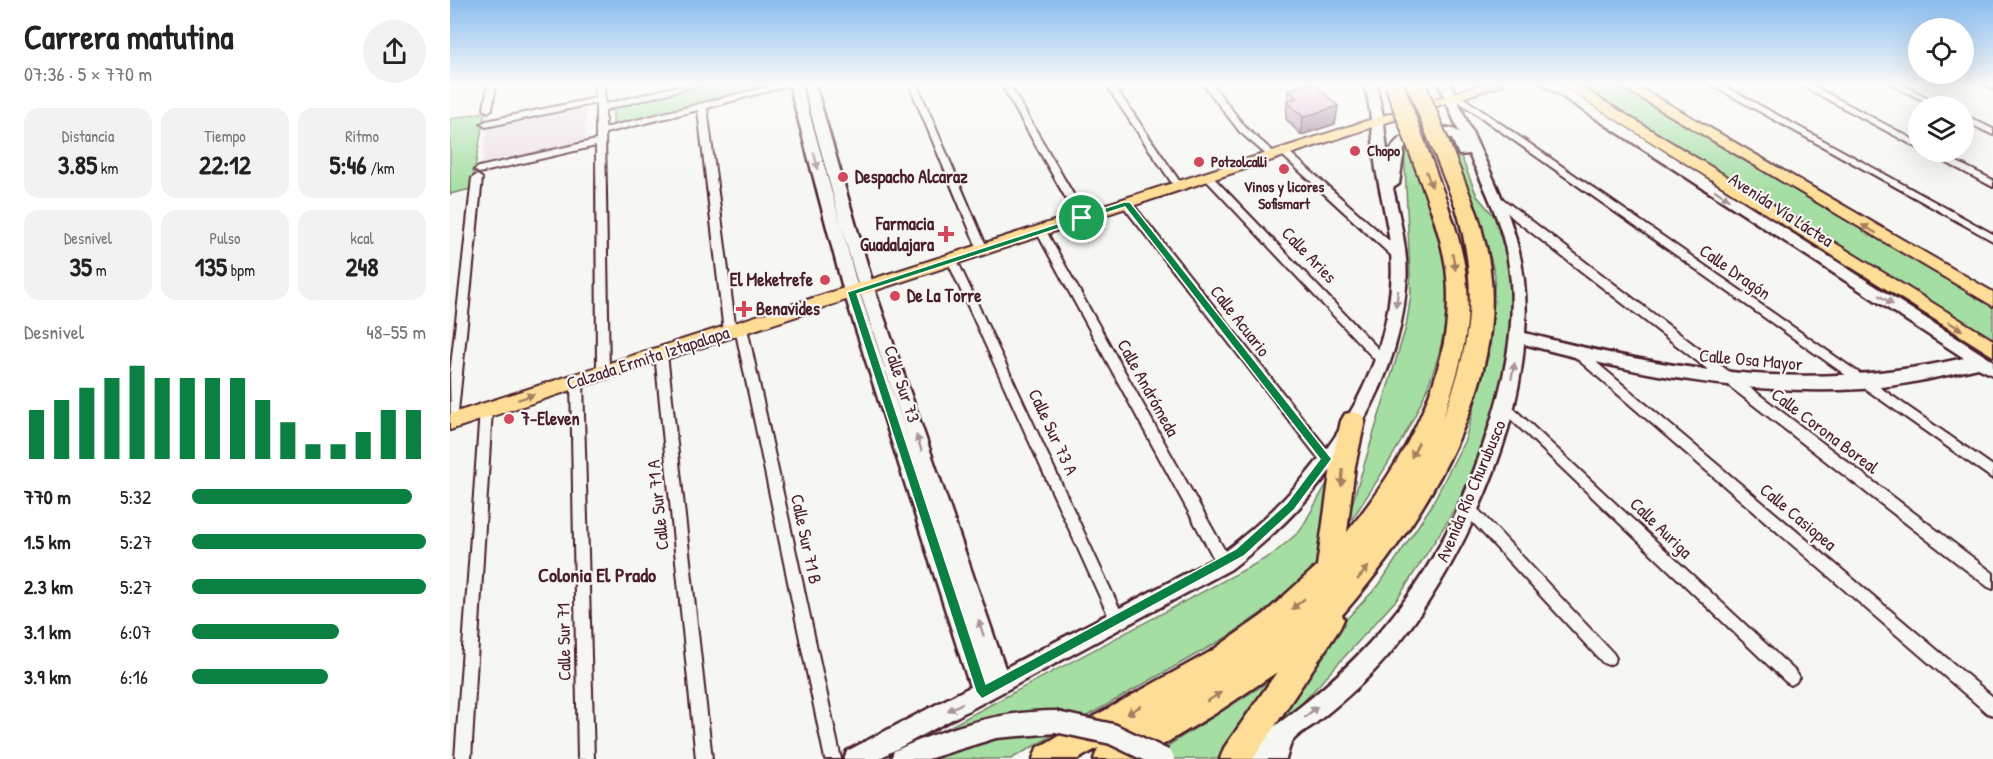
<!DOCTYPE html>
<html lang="es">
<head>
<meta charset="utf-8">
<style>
  :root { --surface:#fff; --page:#f2f2f2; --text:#222; --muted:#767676; --accent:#0b8043 }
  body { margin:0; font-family:"Patrick Hand",sans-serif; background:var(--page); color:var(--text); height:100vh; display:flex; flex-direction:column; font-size:22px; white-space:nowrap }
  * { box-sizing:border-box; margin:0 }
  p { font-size:20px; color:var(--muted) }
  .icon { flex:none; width:33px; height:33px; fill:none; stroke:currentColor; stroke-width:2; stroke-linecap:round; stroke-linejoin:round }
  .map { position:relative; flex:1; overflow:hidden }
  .side { display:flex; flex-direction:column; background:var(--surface); width:450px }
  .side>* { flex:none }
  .controls { position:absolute; left:1458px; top:18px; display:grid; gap:12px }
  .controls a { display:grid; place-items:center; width:66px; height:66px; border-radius:50%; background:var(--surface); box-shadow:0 6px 24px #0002; font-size:30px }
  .pin { position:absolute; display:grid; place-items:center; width:51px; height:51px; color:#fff; margin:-26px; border:3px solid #fff; border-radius:50%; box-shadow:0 2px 6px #0007 }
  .round { display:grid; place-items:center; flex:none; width:63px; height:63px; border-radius:32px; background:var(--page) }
  .overview { display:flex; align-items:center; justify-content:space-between; height:102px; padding:0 24px }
  h1 { font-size:33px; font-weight:700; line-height:45px }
  .stats { display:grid; grid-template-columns:repeat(3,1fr); gap:9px; height:102px; padding:6px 24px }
  .stats div { display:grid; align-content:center; border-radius:15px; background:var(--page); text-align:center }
  .stats b { font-size:26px; font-weight:700 }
  .stats small { font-size:16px; font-weight:400 }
  .stats p { font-size:16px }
  .chart { height:168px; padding:12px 24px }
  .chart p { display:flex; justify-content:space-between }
  .chart svg { width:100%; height:108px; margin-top:6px; stroke:var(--accent); stroke-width:6 }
  ul { padding:0 24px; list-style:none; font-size:20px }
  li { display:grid; grid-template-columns:96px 72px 1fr; align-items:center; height:45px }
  li i { height:15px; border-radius:8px; background:var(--accent) }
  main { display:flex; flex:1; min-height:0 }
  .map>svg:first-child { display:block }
  .built { fill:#ede0e7 }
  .green { fill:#a4dea3; stroke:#777e67; stroke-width:1.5 }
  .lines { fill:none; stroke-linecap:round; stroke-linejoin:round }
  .street-casing { stroke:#4a1f2b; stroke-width:4 }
  .secondary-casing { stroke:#4a1f2b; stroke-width:5 }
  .primary-casing { stroke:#4a1f2b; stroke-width:4 }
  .highway-casing { stroke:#4a1f2b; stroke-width:5 }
  .street { fill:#f6f6f2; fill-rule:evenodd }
  .secondary { fill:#f6f6f2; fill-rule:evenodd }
  .primary { fill:#fedd96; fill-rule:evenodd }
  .highway { fill:#fedd96; fill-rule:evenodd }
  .secondary-bridge-casing { stroke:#4a1f2b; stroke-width:25; stroke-linecap:butt }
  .highway-bridge-casing { stroke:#4a1f2b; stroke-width:22; stroke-linecap:butt }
  .secondary-bridge { stroke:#f6f6f2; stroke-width:20 }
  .highway-bridge { stroke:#fedd96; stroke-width:18 }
  .wall { fill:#ba93b0; stroke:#4a1f2b; stroke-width:1.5 }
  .shaded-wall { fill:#977890; stroke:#4a1f2b; stroke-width:1.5 }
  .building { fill:#d8abcd; stroke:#4a1f2b; stroke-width:1.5 }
  .oneway { fill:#a99598 }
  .oneway2 { fill:#a47e60 }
  .route { fill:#0b8043; stroke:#fff; stroke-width:1.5; fill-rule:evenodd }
  .poi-dot { fill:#d1495b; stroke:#f6f6f2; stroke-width:2 }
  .labels { text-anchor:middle; stroke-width:4.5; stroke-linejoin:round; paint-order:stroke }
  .far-poi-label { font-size:15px; font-weight:bold; fill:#4a1f2b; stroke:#f6f6f2; text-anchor:start }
  .poi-label { font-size:18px; font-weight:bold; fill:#4a1f2b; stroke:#f6f6f2; text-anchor:start }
  .street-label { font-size:18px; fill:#4a1f2b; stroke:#f6f6f2 }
  .neighbourhood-label { font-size:20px; font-weight:bold; fill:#4a1f2b; stroke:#f6f6f2 }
</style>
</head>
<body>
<main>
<section class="side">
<div class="overview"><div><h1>Carrera matutina</h1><p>07:36 · 5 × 770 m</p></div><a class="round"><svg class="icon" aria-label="share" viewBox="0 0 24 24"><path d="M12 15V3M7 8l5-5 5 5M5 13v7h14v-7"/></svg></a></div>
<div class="stats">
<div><p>Distancia</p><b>3.85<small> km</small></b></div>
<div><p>Tiempo</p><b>22:12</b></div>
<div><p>Ritmo</p><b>5:46<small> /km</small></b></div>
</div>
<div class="stats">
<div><p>Desnivel</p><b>35<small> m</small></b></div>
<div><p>Pulso</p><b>135<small> bpm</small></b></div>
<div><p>kcal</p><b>248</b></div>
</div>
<div class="chart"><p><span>Desnivel</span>48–55 m</p>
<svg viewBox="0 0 160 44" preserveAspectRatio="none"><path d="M5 44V24M15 44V20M25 44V15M35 44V11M45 44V6M55 44V11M65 44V11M75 44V11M85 44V11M95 44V20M105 44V29M115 44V38M125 44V38M135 44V33M145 44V24M155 44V24"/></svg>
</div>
<ul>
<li><b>770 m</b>5:32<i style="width:94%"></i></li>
<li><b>1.5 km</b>5:27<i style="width:100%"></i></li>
<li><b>2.3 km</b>5:27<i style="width:100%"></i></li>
<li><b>3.1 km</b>6:07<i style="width:63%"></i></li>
<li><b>3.9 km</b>6:16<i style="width:58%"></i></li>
</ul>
</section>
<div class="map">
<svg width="1543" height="759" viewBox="0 0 1543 759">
  <rect width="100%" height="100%" fill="#f6f6f2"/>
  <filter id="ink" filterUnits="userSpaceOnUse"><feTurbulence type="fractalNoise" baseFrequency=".0167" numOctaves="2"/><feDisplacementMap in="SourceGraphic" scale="12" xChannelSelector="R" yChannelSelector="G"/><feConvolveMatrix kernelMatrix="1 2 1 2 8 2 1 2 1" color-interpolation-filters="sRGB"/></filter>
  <g filter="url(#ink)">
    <!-- built -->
    <path class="built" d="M136,106l-1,37 -103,23 5,-38z"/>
    <!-- green -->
    <g class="green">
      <path d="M258,84h72l-167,42v-19z"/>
      <path d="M1128,84h42l373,220v40l-413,-256z"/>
      <path d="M35,112l-14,77 -21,5v-75z"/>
      <path d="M995,135l9,4 23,57 17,20 19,62 -4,77 -24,93 -36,71 -51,79 -103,113 -31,24 72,-105 43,-45 51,-77 35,-68 25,-91 5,-74 -15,-55z"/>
      <path d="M954,143c15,39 34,79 41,121 16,98 -50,190 -101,267l62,-204 5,-32z"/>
      <path d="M880,478l-15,89 -32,31 -56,39 -216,122h-109l-2,-6 372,-198 28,-24z"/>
      <path d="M832,673l-64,86h-71z"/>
    </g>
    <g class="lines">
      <defs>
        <g id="street">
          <path d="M38,84h8l-4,25 -4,3 -4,-3z"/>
          <path d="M146,84h8l1,20 82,-20h15l-97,26v18l173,-44h15l-86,24 29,224 -6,4 -6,-4 -26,-222 -93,23 4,240 -2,3h-8l-2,-3 -1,-227 -117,27 -5,-3 5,-3 117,-27v-37l-110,24 -5,-3 5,-3 110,-23z"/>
          <path d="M459,84h8l71,166 -1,3h-8l-1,-3z"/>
          <path d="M551,84h8l78,134 -1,2h-8l-1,-2z"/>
          <path d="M655,84h8l69,101v4h-6z"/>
          <path d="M753,84h9l34,44 30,26v4h-6l-30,-26z"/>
          <path d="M1260,84h11l272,150v7z"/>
          <path d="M1349,84h11l108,58v6z"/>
          <path d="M1440,84h11l43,22h-10z"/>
          <path d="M1008,94l535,372v13l-538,-380v-4z"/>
          <path d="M1514,115l29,14v6l-29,-14z"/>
          <path d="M835,150l3,1 115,102 1,3 -1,3h-8l-113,-104 -2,-2z"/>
          <path d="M1476,152h11l56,28v7z"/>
          <path d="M758,174l3,1 175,182 2,3 -2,3h-8l-173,-184 -2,-2z"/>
          <path d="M27,175l5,3 -25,243 -2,4 -4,1 -1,-51 22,-197z"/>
          <path d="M1045,193l498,380v16l-5,-2 -474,-368 -22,-21 -2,-2z"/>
          <path d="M677,201l4,1 201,253 1,4 -1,4 -5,1 -5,-1 -199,-257 -1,-2z"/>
          <path d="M591,228l5,3 183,327 2,5 -2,5 -5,1 -5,-1 -183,-337z"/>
          <path d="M502,256l5,4 166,356 2,5 -2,5 -5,2 -5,-2 -166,-366z"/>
          <path d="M291,324l6,4 94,431h-16l-90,-431z"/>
          <path d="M211,350l6,4 45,405h-16l-41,-405z"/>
          <path d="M1130,351l4,1 409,345v18l-6,-2 -411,-355 -2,-3z"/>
          <path d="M127,376l4,2 2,3 11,378h-16l-7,-378 2,-3z"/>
          <path d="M1055,402l4,2 287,268 3,5 -3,5 -5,3 -5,-3 -285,-272 -2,-3 2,-3z"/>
          <path d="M36,405l4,2 2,3 -21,349h-16l25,-349 2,-3z"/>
          <path d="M1018,502l5,2 140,149 3,5 -3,5 -5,2 -5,-2 -140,-151 -2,-4 2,-4z"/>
        </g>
        <g id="secondary">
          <path d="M339,84h12l59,208 50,152 -52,-156 -55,-204h12l59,204 131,380 212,-111c87,-64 165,-159 174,-271 4,-39 -8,-78 -15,-117 -4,-28 -3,-57 -12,-85h12l7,32 5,44c1,-6 3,-12 7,-17 11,-13 50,-21 64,-11l-20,-48h12c36,91 81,146 74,249 149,39 287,60 439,25l-421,-274h15l435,277v14l-15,-7c-38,9 -77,18 -116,21 -116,7 -227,-15 -338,-45 -7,106 -76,250 -149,326 -18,19 -38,36 -58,52 -7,6 -20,12 -25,20 -3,4 -4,12 -6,17h-50l3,-8c132,-87 206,-178 252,-330 16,-51 27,-108 17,-161 -6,-37 -23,-72 -39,-106l-10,1 -7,-16 -9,-6 -32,9 -7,7 -5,35 -6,4c7,32 16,66 13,99 -9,114 -87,215 -175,282l-353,190h-34l3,-8 123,-64 -126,-395z"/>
          <path d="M1535,84h8v5z"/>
          <path d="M606,711l8,3 3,8 -3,8 -8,3 -60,5 -68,21h-37l3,-8c53,-23 104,-40 162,-40z"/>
        </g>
        <g id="primary">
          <path d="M1032,84h22l-1054,346v-16z"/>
          <path d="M1109,84h17l417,256v16z"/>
          <path d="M1167,84h17l359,208v14z"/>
        </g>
        <path id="highway" d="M1014,198l7,2c8,13 11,32 15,47 30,131 -62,274 -144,368l2,4 -4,9 -87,131h-33l4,-11 53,-76 -61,41 -77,46h-45l4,-11 18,-10 -38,21h-45l4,-11 173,-96 53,-37 54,-49 14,-100 10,-45 4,-7 8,-2 8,2 4,7 -10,45 -8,66c57,-70 109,-161 100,-255 -2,-24 -10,-48 -17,-71l2,-4h14l2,4c30,84 24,131 -6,214 31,-76 37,-137 13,-216l2,-4z"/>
      </defs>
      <!-- street casing -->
      <use href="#street" class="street-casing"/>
      <!-- secondary casing -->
      <use href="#secondary" class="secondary-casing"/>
      <!-- primary casing -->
      <use href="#primary" class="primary-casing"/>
      <!-- highway casing -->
      <use href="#highway" class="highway-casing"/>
      <!-- street -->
      <use href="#street" class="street"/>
      <!-- secondary -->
      <use href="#secondary" class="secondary"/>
      <!-- primary -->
      <use href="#primary" class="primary"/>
      <!-- highway -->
      <use href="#highway" class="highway"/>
      <defs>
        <path id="secondary-bridge" d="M606,722l56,12 52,25"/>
        <g id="highway-bridge">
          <path d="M944,84l45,122"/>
          <path d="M966,84l48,120"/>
        </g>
      </defs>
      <!-- secondary-bridge casing -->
      <use href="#secondary-bridge" class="secondary-bridge-casing"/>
      <!-- highway-bridge casing -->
      <use href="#highway-bridge" class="highway-bridge-casing"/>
      <!-- secondary-bridge -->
      <use href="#secondary-bridge" class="secondary-bridge"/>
      <!-- highway-bridge -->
      <use href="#highway-bridge" class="highway-bridge"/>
    </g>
    <!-- wall -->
    <path class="wall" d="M838,90l50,16 -3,18 -34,11 -15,-16z"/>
    <!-- shaded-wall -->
    <path class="shaded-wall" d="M888,106l-3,18 -34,11 2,-18z"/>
    <!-- building -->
    <path class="building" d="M856,84h9l23,22 -35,11 -16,-16 10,-3 -9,-8z"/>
    <!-- one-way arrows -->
    <defs><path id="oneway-solid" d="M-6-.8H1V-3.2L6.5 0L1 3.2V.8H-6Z" transform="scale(1.5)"/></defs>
    <g class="oneway">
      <use href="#oneway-solid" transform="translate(366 161) rotate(75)"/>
      <use href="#oneway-solid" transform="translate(1272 195) rotate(33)"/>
      <use href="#oneway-solid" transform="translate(947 299) rotate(98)"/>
      <use href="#oneway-solid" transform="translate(1436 300) rotate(33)"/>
      <use href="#oneway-solid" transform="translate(1063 371) rotate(-78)"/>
      <use href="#oneway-solid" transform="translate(469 443) rotate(-109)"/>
      <use href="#oneway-solid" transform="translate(531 628) rotate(-109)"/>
      <use href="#oneway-solid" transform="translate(505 707) rotate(152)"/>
      <use href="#oneway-solid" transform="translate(861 712) rotate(-40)"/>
    </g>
    <g class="oneway2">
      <use href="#oneway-solid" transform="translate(979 179) rotate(70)"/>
      <use href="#oneway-solid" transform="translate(1419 229) rotate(-150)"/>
      <use href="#oneway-solid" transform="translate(1004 262) rotate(79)"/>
      <use href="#oneway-solid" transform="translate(1505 326) rotate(32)"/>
      <use href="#oneway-solid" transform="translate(76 397) rotate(-18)"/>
      <use href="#oneway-solid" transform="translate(965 450) rotate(116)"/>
      <use href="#oneway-solid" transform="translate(892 478) rotate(95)"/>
      <use href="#oneway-solid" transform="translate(913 573) rotate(-50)"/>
      <use href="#oneway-solid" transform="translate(848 604) rotate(140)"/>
      <use href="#oneway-solid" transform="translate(764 697) rotate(-32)"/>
      <use href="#oneway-solid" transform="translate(684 710) rotate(150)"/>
    </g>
  </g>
  <!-- sky -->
  <linearGradient id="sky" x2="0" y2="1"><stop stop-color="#89bdee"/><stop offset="0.44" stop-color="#fbfbf9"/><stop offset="1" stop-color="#fbfbf9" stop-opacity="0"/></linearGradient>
  <rect width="1543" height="191" fill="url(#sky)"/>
  <!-- route -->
  <path class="route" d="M674,202h6l202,257 -38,51 -50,46 -262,143 -6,-7 -129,-400zM675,207l195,252 -33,44 -51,46 -250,135 -129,-390z"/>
  <!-- markers -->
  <g class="poi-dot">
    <circle cx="905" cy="151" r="6"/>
    <circle cx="749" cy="162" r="6"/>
    <circle cx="834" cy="169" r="6"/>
    <circle cx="393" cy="177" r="6"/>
    <path d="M493 225h6v6h6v6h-6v6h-6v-6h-6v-6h6z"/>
    <circle cx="375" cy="280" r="6"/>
    <circle cx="445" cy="296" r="6"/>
    <path d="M291 300h6v6h6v6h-6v6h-6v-6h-6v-6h6z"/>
    <circle cx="59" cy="419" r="6"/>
  </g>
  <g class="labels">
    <!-- far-poi labels -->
    <g class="far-poi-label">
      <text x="917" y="156">Chopo</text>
      <text x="761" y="167">Potzolcalli</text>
      <text x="834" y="192" text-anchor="middle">Vinos y licores<tspan x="834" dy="17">Sofismart</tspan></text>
    </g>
    <!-- poi labels -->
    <g class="poi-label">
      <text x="405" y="183">Despacho Alcaraz</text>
      <text x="484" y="230" text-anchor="end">Farmacia<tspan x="484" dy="21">Guadalajara</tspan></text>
      <text x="363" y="286" text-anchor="end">El Meketrefe</text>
      <text x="457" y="302">De La Torre</text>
      <text x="306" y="315">Benavides</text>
      <text x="71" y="425">7-Eleven</text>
    </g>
    <!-- street labels -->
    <g class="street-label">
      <text transform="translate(1331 210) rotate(33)" y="6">Avenida Vía Láctea</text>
      <text transform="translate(859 255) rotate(46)" y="6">Calle Aries</text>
      <text transform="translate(1285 272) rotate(35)" y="6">Calle Dragón</text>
      <text transform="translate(790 321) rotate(52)" y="6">Calle Acuario</text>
      <text transform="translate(198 358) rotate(-18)" y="6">Calzada Ermita Iztapalapa</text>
      <text transform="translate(1301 360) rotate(5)" y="6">Calle Osa Mayor</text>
      <text transform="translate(452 384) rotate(72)" y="6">Calle Sur 73</text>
      <text transform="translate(698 388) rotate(61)" y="6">Calle Andrómeda</text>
      <text transform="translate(1375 431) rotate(37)" y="6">Calle Corona Boreal</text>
      <text transform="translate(603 432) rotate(65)" y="6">Calle Sur 73 A</text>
      <text transform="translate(1021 491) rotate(-67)" y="6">Avenida Río Churubusco</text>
      <text transform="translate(208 505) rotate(-96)" y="6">Calle Sur 71 A</text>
      <text transform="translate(1348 517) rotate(40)" y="6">Calle Casiopea</text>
      <text transform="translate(1211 528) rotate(44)" y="6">Calle Auriga</text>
      <text transform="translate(356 539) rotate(78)" y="6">Calle Sur 71 B</text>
      <text transform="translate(114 642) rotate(-91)" y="6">Calle Sur 71</text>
    </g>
    <!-- neighbourhood labels -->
    <g class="neighbourhood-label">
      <text x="147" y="582">Colonia El Prado</text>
    </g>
  </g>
</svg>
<div class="controls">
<a><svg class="icon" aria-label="locate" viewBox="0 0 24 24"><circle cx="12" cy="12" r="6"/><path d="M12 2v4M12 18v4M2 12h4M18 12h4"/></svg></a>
<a><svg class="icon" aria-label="layers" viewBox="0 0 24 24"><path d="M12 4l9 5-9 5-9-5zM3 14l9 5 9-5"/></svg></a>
</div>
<div class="pin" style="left:632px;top:218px;background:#1e9e55"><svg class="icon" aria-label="arrive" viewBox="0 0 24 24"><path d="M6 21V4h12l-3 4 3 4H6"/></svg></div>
</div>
</main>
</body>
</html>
